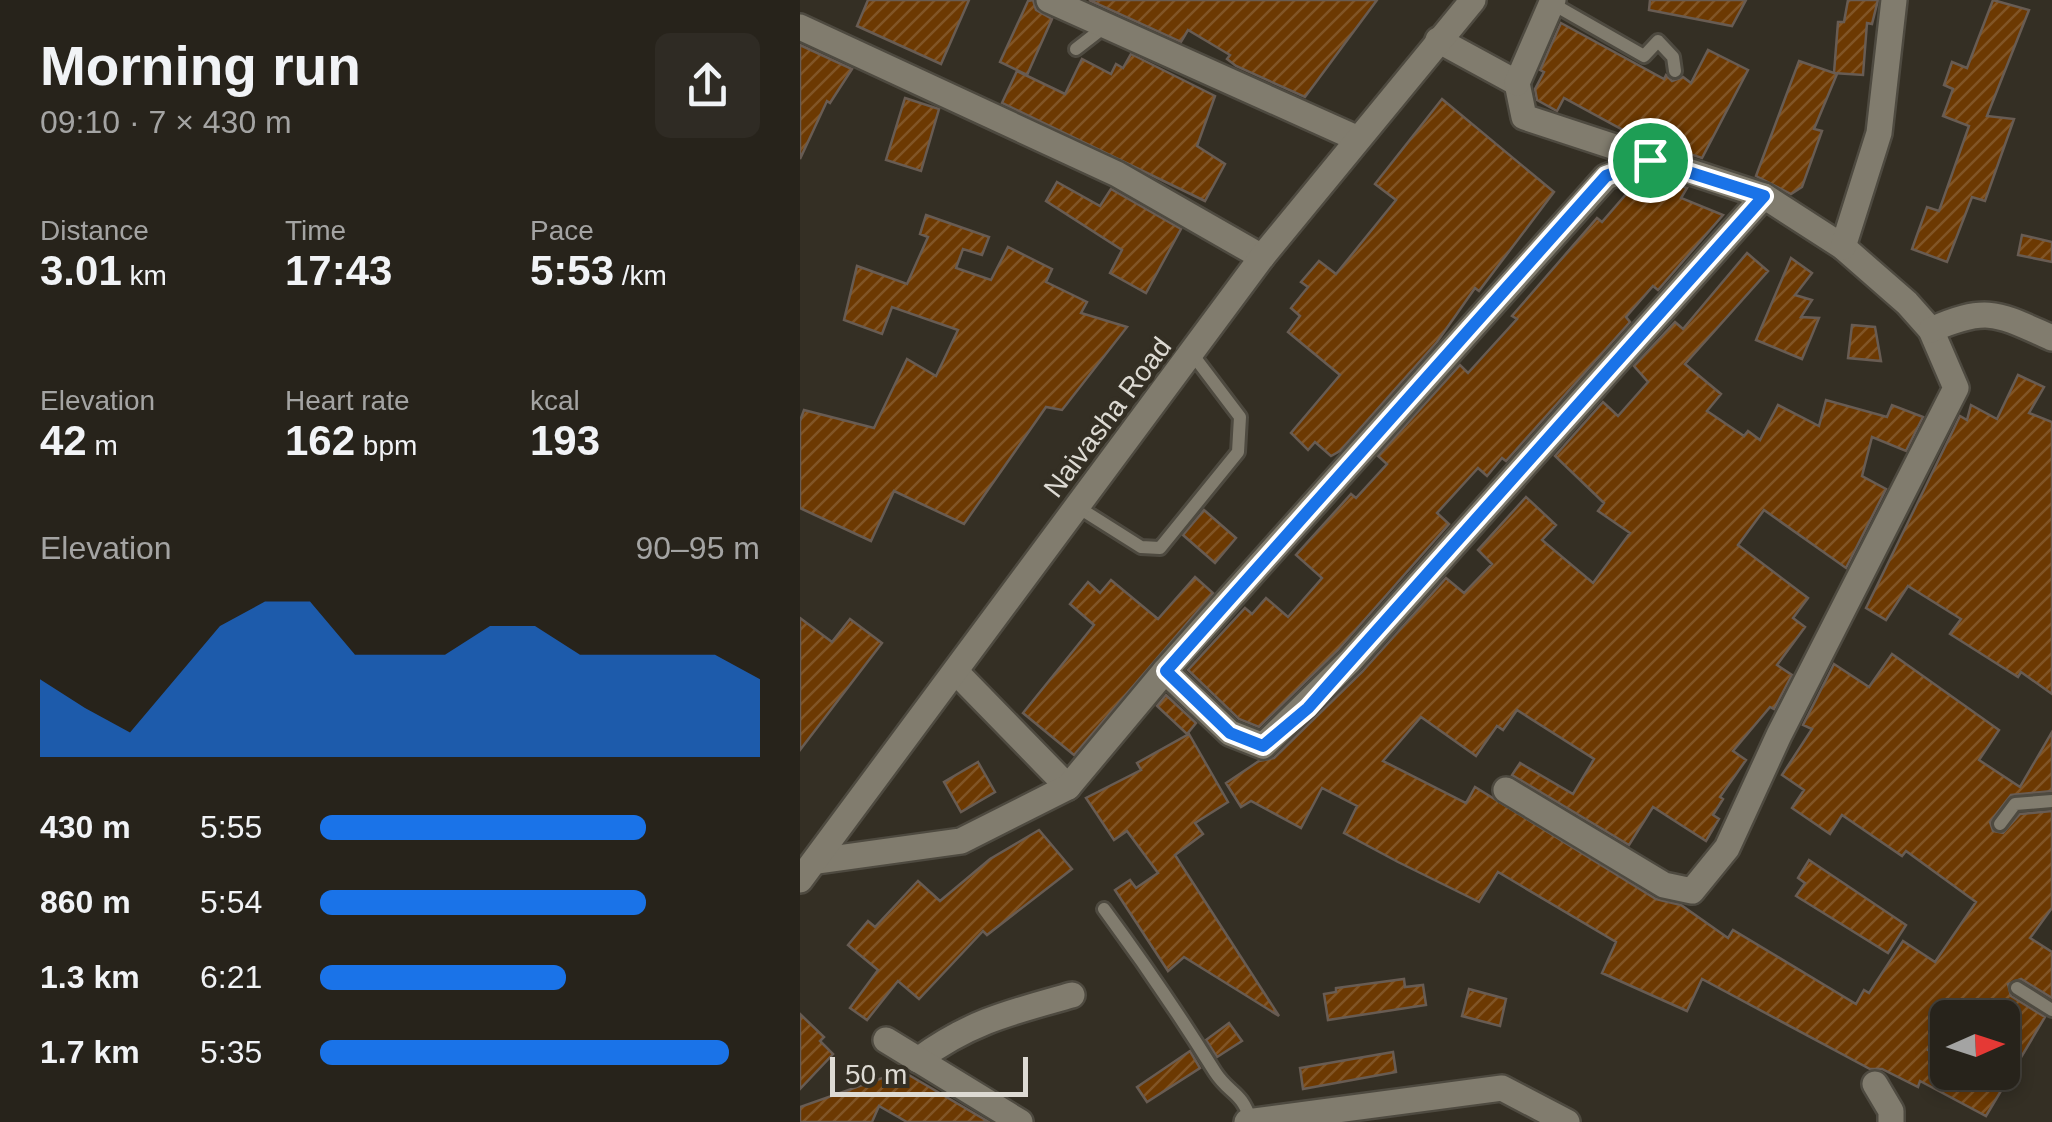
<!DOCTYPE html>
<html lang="en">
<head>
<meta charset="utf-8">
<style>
  :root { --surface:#27231b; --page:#2f2b24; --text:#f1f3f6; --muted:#a4a4a3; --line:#43403a; --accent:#1a73e8 }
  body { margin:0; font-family:Helvetica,sans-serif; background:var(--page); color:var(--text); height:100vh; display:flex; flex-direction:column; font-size:38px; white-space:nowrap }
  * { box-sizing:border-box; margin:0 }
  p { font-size:32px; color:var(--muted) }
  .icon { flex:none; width:55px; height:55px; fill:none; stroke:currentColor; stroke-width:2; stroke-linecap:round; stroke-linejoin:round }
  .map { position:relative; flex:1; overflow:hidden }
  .side { display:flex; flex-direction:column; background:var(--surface); width:800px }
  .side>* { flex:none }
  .needle { width:65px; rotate:87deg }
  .controls { position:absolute; left:1130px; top:1000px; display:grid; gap:20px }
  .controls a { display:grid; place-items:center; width:90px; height:90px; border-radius:15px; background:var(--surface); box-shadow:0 5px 15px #0003,0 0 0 2px var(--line); font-size:50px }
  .scale { position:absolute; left:30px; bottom:25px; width:198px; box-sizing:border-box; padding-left:10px; border:5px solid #dddad3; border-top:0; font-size:28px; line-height:35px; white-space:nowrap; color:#dddad3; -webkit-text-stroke:8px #342f24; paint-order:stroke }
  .pin { position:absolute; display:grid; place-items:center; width:85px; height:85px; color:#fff; margin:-42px; border:5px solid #fff; border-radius:50%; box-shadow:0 2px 10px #0007 }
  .round { display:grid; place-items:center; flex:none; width:105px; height:105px; border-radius:15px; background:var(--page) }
  .head { display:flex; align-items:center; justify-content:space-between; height:170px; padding:0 40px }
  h1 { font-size:55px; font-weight:700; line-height:75px }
  .stats { display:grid; grid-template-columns:repeat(3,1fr); gap:15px; height:170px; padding:10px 40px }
  .stats div { display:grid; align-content:center }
  .stats b { font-size:42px; font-weight:700 }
  .stats small { font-size:28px; font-weight:400 }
  .stats p { font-size:28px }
  .chart { height:280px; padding:20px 40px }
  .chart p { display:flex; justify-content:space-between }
  .chart svg { width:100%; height:180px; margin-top:10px; fill:var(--accent); opacity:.7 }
  ul { padding:0 40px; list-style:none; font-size:32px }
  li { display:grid; grid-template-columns:160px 120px 1fr; align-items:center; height:75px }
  li i { height:25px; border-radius:12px; background:var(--accent) }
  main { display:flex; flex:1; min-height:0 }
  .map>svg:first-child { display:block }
  .building { fill:url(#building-hatch); stroke:#685c53; stroke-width:2.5; fill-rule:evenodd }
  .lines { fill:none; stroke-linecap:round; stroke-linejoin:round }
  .lane-casing { stroke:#4e4a40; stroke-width:18 }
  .street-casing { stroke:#4e4a40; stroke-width:30 }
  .secondary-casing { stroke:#4e4a40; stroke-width:30 }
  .lane { stroke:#817c6e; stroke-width:12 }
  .street { stroke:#817c6e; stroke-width:25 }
  .secondary { stroke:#817c6e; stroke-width:25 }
  .route-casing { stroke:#fff; stroke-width:20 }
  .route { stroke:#1a73e8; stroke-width:12 }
  .labels { text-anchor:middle; stroke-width:9; stroke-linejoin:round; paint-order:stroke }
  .street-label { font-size:28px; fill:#dddad3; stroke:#342f24 }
</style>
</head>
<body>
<main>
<section class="side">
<div class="head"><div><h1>Morning run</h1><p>09:10 · 7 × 430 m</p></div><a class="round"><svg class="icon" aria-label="share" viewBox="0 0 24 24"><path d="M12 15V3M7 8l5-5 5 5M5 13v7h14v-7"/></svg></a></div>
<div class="stats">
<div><p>Distance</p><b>3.01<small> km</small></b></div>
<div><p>Time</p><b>17:43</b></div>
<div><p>Pace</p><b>5:53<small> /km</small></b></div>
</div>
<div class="stats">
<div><p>Elevation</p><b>42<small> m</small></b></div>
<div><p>Heart rate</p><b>162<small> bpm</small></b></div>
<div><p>kcal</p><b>193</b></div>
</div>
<div class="chart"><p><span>Elevation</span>90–95 m</p>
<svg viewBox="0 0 160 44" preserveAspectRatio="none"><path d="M0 44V25L10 32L20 38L30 25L40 12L50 6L60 6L70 19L80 19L90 19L100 12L110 12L120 19L130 19L140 19L150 19L160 25V44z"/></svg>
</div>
<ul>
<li><b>430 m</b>5:55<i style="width:74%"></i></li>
<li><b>860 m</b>5:54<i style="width:74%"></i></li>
<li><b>1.3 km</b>6:21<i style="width:56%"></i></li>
<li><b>1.7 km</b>5:35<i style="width:93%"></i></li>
</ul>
</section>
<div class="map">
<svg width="1252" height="1122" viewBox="0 0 1252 1122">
  <defs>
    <pattern id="building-hatch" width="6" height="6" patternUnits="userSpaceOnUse" patternTransform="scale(2.5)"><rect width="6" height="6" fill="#6c3902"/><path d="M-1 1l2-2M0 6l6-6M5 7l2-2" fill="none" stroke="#815526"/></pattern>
  </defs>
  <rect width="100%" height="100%" fill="#342f24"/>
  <!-- building -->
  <g class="building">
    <path d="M68,0h101l-28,64 -84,-38z"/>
    <path d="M233,0l3,10 16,9 -25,56 -27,-13 28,-61z"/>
    <path d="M289,0h288l-72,97 -69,-31 -9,-7 3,-4 -42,-25 -7,12z"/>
    <path d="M850,0h96l-14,26 -83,-16z"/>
    <path d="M1048,0h30l-6,24 -5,-1 -4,52 -29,-2 4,-51h6z"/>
    <path d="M1193,0l36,10 -42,106 27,3 -29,82 -13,-4 -25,65 -35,-13 15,-42 12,4 30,-85 -26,-10 10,-27 -9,-4 8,-23 15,6z"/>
    <path d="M761,23l103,56 2,-4 6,6 11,-4 8,6 17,-33 40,20 -46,88 -66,-21 -72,-39 -7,13 -20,-11 -2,-11 9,-17 -4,-2z"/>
    <path d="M0,45l52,24 -22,34 -3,-2 -27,58z"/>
    <path d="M331,54l84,42 -18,50 28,18 -20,37 -203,-98 15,-32 48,23 17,-35 29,15 5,-10 7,4z"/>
    <path d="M999,61l38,13 -23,55 8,2 -20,56 -11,7 -35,-18z"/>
    <path d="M105,98l34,11 -18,62 -35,-11z"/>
    <path d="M642,99l112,93 -75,99 -4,-3 -38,54 -97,109 -9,5 -16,-14 -7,8 -17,-17 49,-58 -52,-43 12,-16 -9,-8 17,-21 -7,-5 18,-21 17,13 60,-74 -21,-16z"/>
    <path d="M853,176l34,12 -6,10 42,17 -65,75 -5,-4 -27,31 4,5 -124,139 -4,-3 -15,18 -9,-8 -41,45 12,11 -111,126 -79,77 -20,-8 -51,-49 57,-62 7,6 14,-16 22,19 34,-39 -26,-23 55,-61 5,4 31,-34 -9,-8 82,-91 8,8 49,-54 -5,-3 85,-98 5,4 26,-30 5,4z"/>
    <path d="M257,182l43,24 11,-17 70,40 -35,64 -36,-20 12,-23 -76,-49z"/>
    <path d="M126,215l63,22 -7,18 -19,-6 -7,19 35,12 17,-33 44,22 -6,13 41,20 -6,11 46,14 -65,83 -16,-3 -82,117 -70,-33 -23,50 -71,-33v-87l4,-11 70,18 33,-69 29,17 22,-46 -66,-23 -10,27 -38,-14 13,-54 50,18 21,-47 -8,-3z"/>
    <path d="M1222,235l30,7v20l-34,-7z"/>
    <path d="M947,253l21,18 -83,93 36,30 -14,17 37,25 4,-5 12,9 18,-35 41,21 7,-26 61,17 5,-12 31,12 -17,34 -34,-14 -10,39 24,13 -40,79 -82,-58 -26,35 70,53 -15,20 12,9 -28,38 15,10 -18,34 -4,-2 -37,44 13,9 -26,37 3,2 -10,16 6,4 -13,22 -53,-34 -24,38 -117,-70 8,-12 53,31 21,-35 -77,-49 -14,20 -6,-4 -21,30 -55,-39 -38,44 83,42 9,-16 181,112 25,6 47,33 5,-8 123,74 8,-14 5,3 34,-52 32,21 41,-60 -70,-51 -4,5 -60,-41 -12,19 -38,-26 12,-18 -22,-15 30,-46 -9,-4 31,-61 35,23 23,-33 107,76 -20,30 41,27 32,-55v59l-41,4 -21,27 3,9 10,2 17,-19 32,-3v97l-22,30 22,14v46l-31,-19 -13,5 3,12 34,21 -59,99 -66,-35 -2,6 -36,-18h-12l-168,-90 -15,32 -85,-38 14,-31 -118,-70 -19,30 -81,-40 -54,-29 13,-27 -35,-18 -21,40 -50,-27 -10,6 -15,-24 33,-22 15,-3 88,-86 84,-94 18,15 28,-29 -14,-14 48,-53 30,28 -14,15 51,43 37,-50 -32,-22 6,-8 -49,-47 48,-54 15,14 30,-34 -14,-16 41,-44 8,7zM1147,1018h55v54h-54v-12l-20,-10z"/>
    <path d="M991,258l21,15 -17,22 17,5 -11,17 18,1 -17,41 -46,-19z"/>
    <path d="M1052,325l23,2 6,34 -33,-3z"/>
    <path d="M1218,375l26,12 -15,26 23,9v272l-31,-22 -3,5 -68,-43 11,-15 -53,-33 -22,34 -20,-12 94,-192 7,4 4,-15 26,14z"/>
    <path d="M404,510l32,28 -21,25 -32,-28z"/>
    <path d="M395,577l18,16 -139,162 -51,-42 71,-88 -24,-21 18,-22 12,11 11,-13 47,39z"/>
    <path d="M0,618l32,24 18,-23 32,24 -82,107z"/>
    <path d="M366,695l30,28 -9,11 -30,-28z"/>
    <path d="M389,734l39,68 -33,21 8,11 -28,21 104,161 -95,-59 -16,14 -53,-81 15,-10 6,8 22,-15 -31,-42 -13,9 -28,-42 55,-28 -4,-7z"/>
    <path d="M178,762l17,30 -34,20 -17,-30z"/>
    <path d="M239,830l33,39 -85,66 -4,-4 -64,68 -21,-18 -31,39 -17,-12 28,-38 -30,-25 20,-24 7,6 43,-46 22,20 50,-42z"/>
    <path d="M1009,860l97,65 -18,28 -92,-57 9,-13 -7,-5z"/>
    <path d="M604,979l1,8 18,-2 3,20 -98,15 -4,-26 12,-2v-4z"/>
    <path d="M669,989l37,10 -6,27 -38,-10z"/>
    <path d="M0,1014l24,23 -4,4 13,13 -33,35z"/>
    <path d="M429,1023l13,18 -25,16 -11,-17z"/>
    <path d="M390,1051l10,17 -53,34 -10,-15z"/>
    <path d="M593,1052l3,20 -93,17 -3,-21z"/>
    <path d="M102,1071l87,51h-82l-28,-16 -7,16h-72v-15z"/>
  </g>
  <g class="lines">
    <defs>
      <g id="lane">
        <path d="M753,4l91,52 14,-15 15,16 2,14"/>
        <path d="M276,49l27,-21"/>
        <path d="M276,506l65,41 19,1 78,-96 2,-35 -47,-62"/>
        <path d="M1200,824l15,-20 37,-3"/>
        <path d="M304,909c40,54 76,107 111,163 15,23 26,18 36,49"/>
        <path d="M1217,988l35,22"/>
      </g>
      <g id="street">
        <path d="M249,0l307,138"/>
        <path d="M0,27l317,147 145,83"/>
        <path d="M638,40l79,43 7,34 240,79 79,51 64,56 24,27 25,58 -177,347 -52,113 -35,43 -28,-6 -158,-95"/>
        <path d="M717,83l36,-83"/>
        <path d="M1043,247l36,-114 15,-133"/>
        <path d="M1131,330c57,-25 67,-16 121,8"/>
        <path d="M365,671l65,62 33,13 87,-85 414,-465"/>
        <path d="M118,1060c51,-38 93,-48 154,-65"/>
        <path d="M1075,1084l16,27v11"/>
      </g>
      <g id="secondary">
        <path d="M156,672l112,115"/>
        <path d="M17,861l144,-20 107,-54 97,-116 441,-494 44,-17"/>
        <path d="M0,880l462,-623 211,-257"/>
        <path d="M86,1040l134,82"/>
        <path d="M447,1122l255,-34 65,34"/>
      </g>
    </defs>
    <!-- lane casing -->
    <use href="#lane" class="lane-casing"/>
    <!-- street casing -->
    <use href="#street" class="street-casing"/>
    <!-- secondary casing -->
    <use href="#secondary" class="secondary-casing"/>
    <!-- lane -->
    <use href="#lane" class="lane"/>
    <!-- street -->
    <use href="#street" class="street"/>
    <!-- secondary -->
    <use href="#secondary" class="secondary"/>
  </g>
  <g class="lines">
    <defs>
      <path id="route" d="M850,160l114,36 -456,512 -45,38 -33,-13 -64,-62 440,-495z"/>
    </defs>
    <!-- route casing -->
    <use href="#route" class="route-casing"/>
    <!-- route -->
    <use href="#route" class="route"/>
  </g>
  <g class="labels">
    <!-- street labels -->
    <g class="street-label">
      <text transform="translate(307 417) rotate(-53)" y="10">Naivasha Road</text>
    </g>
  </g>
</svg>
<div class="controls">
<a><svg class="needle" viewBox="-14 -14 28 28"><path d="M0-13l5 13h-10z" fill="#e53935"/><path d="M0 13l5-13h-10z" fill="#a4a4a3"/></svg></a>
</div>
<div class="scale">50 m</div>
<div class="pin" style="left:850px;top:160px;background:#1e9e55"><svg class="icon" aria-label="arrive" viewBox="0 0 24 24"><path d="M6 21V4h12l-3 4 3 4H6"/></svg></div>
</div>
</main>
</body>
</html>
